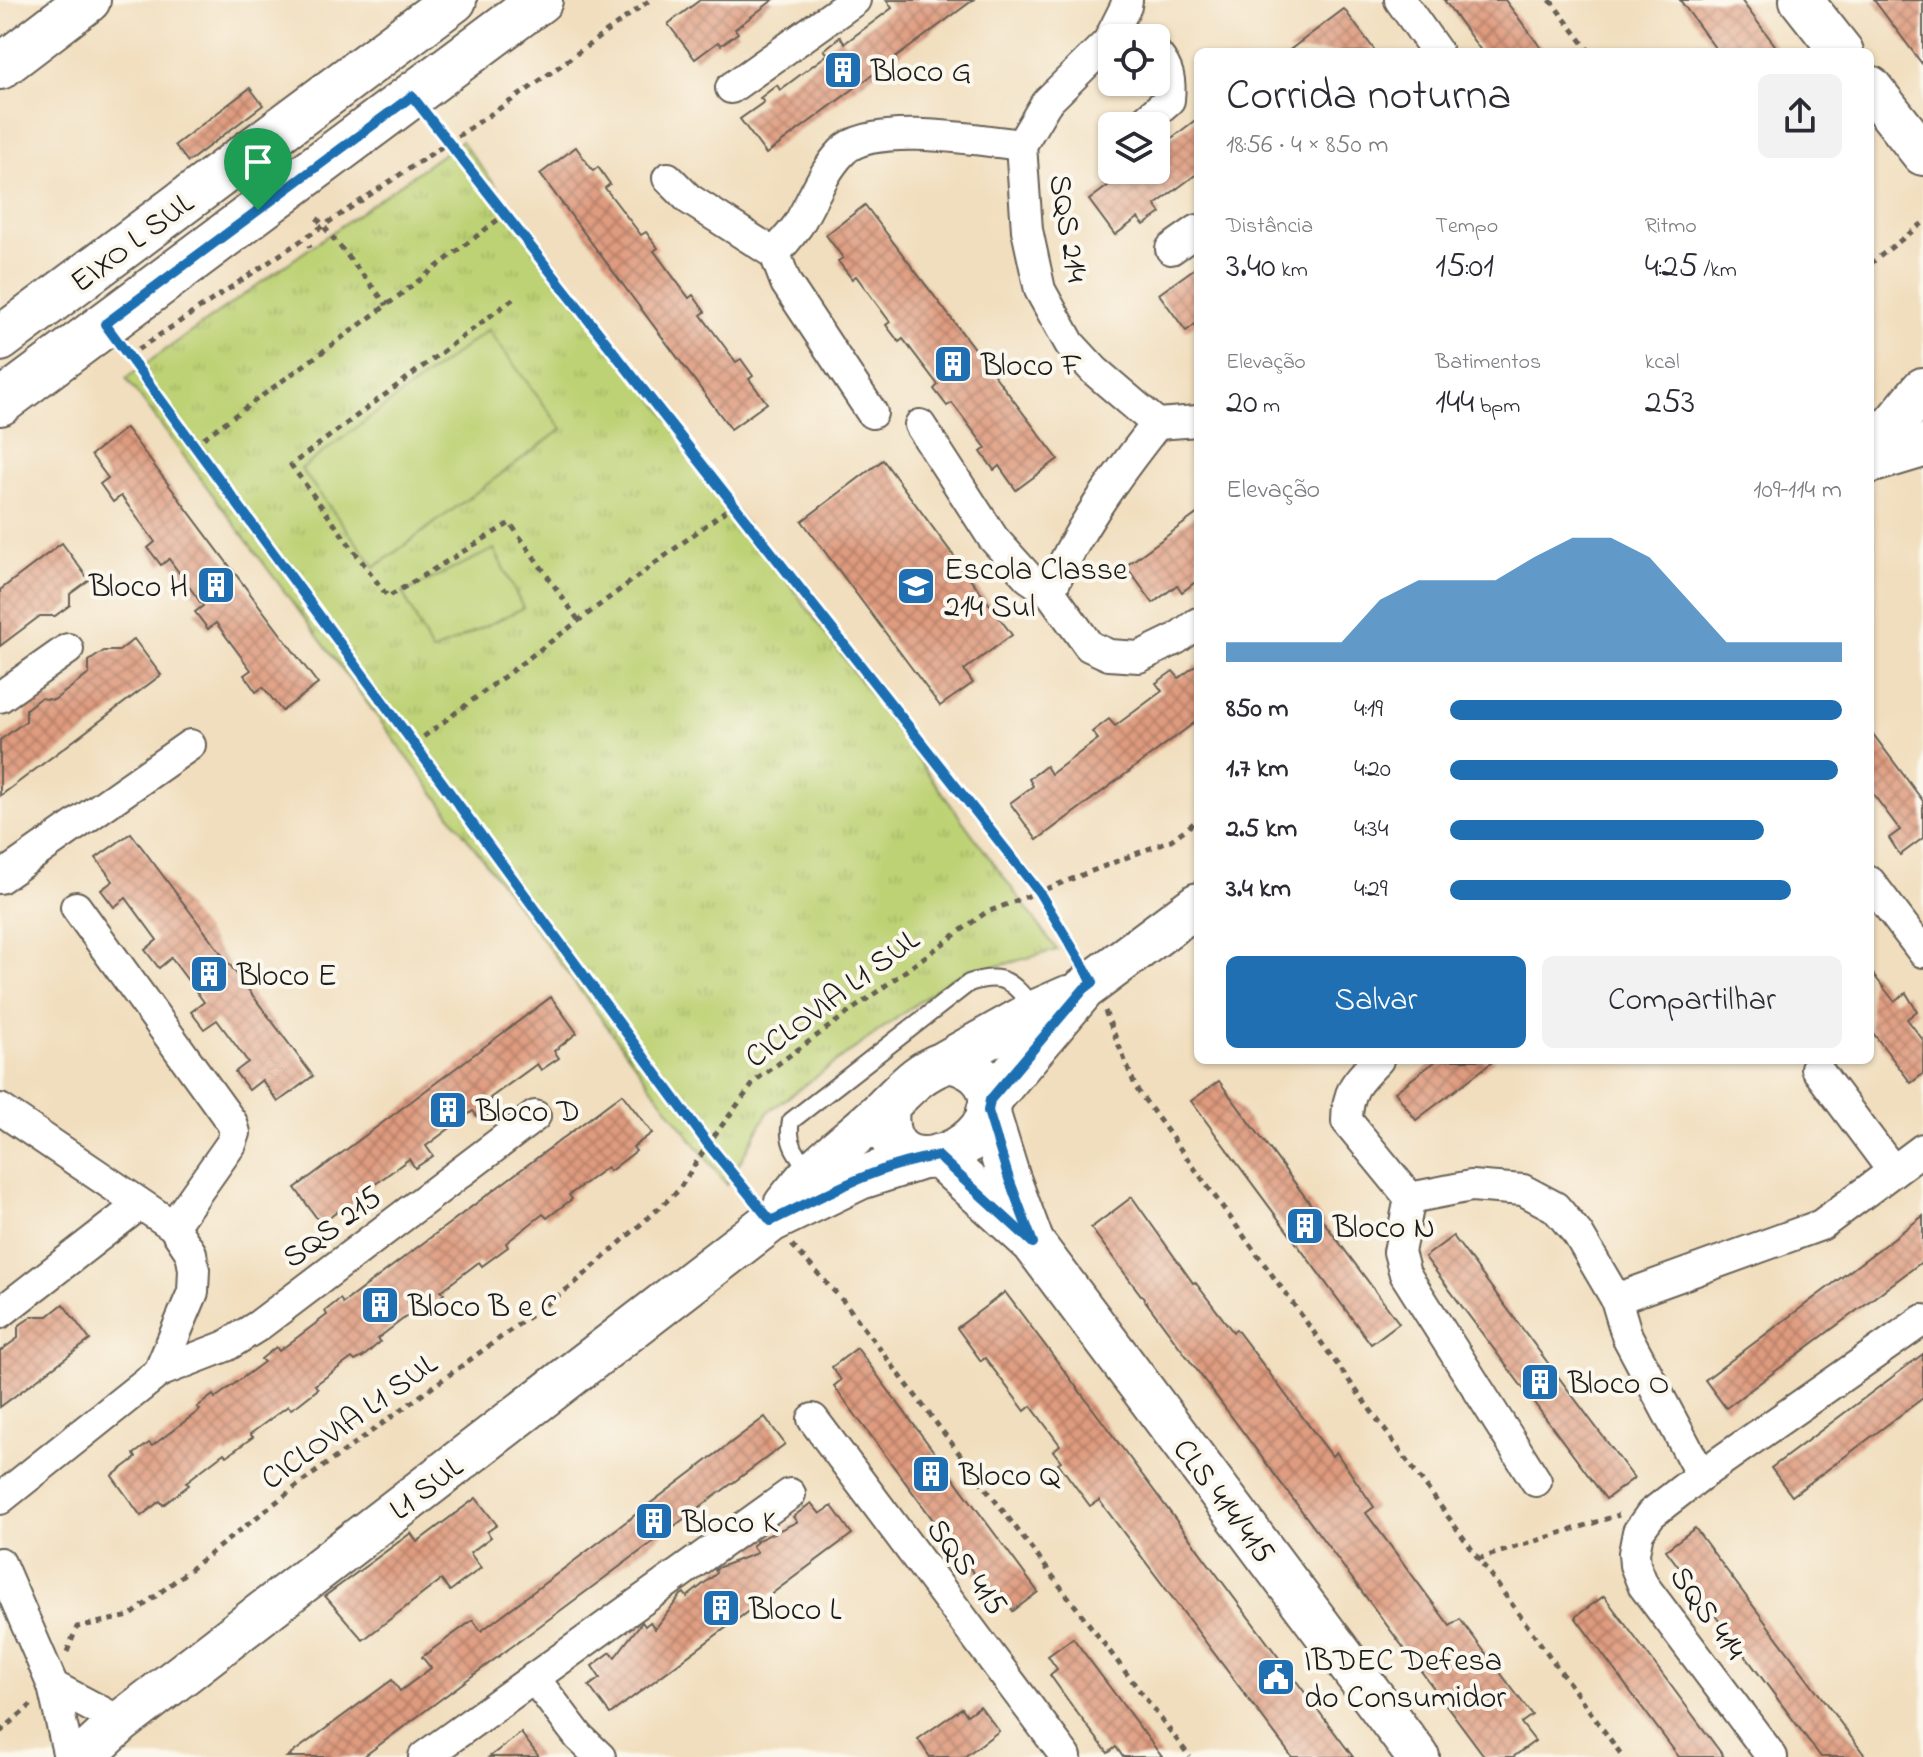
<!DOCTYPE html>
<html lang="pt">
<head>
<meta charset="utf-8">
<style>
  :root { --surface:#fff; --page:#f2f2f3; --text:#2b2b33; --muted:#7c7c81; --accent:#1f6fb2 }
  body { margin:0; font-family:"Indie Flower",sans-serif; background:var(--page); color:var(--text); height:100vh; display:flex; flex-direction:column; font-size:30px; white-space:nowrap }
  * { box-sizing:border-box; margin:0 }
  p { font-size:26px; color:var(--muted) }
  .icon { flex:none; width:44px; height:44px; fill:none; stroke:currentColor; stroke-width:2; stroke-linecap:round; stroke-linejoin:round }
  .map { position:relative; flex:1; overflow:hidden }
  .details { position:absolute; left:1194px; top:48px; width:680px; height:1016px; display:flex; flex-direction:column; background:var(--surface); border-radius:12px; box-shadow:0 2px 6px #0004 }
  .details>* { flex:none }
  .controls { position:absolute; left:1098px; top:24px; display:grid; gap:16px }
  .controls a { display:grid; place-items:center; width:72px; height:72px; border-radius:12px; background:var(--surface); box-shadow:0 2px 6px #0004; font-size:40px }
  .pin { position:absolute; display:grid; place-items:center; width:68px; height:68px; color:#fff; margin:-82px -34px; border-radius:50% 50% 50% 0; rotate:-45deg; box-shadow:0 0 8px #0007 }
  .pin .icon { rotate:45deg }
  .round { display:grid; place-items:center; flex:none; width:84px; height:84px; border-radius:12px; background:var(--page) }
  .summary { display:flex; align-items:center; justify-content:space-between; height:136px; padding:0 32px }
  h1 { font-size:44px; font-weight:600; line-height:60px }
  .stats { display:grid; grid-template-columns:repeat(3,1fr); gap:12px; height:136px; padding:8px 32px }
  .stats div { display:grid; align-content:center }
  .stats b { font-size:34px; font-weight:600 }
  .stats small { font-size:22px; font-weight:400 }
  .stats p { font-size:22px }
  .chart { height:224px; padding:16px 32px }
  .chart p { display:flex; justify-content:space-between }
  .chart svg { width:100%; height:144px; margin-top:8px; fill:var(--accent); opacity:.7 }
  .primary-button { display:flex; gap:16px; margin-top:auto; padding:16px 32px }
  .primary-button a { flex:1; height:92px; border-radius:12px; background:var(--accent); color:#fff; font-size:32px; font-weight:600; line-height:92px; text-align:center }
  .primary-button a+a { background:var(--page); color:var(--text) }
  ul { padding:0 32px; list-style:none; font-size:26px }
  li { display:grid; grid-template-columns:128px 96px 1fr; align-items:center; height:60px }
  li i { height:20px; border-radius:10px; background:var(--accent) }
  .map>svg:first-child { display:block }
  .grass { fill:url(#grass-tufts); stroke:#6c7748; stroke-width:2 }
  .green { fill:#bdd275; stroke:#6c7748; stroke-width:2 }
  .building { fill:url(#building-cross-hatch) }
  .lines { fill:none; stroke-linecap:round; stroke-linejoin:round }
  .lane-casing { stroke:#676055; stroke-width:20 }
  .street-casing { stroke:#676055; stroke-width:34 }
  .secondary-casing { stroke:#676055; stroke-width:46 }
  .primary-casing { stroke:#676055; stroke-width:48 }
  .highway-casing { stroke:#676055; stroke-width:48 }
  .path { stroke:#676055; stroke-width:5; stroke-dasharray:6 6; stroke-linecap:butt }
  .lane { stroke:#fff; stroke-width:16 }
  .street { stroke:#fff; stroke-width:30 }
  .secondary { stroke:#fff; stroke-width:42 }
  .primary { stroke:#fff; stroke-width:44 }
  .highway { stroke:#fff; stroke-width:44 }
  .route-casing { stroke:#fff; stroke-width:16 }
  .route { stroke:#1f6fb2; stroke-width:10 }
  .labels { text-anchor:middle; stroke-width:8; stroke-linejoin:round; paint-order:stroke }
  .poi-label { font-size:32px; fill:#1c1c1c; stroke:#fbf7ec; text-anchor:start }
  .street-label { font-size:32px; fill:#1c1c1c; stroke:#fbf7ec }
</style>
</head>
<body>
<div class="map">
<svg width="1923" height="1757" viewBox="0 0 1923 1757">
  <defs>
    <pattern id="grass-tufts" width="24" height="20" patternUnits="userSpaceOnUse" patternTransform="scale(2)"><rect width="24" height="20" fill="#bdd275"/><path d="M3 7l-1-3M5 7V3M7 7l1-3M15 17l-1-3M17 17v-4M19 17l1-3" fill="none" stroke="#a2b465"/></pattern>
    <pattern id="building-cross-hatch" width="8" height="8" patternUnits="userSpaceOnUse" patternTransform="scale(2)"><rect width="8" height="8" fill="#df9b7f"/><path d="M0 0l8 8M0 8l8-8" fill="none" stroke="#b47e67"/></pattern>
  </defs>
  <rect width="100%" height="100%" fill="#fbf7ec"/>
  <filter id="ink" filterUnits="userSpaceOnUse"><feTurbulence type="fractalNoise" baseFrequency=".0125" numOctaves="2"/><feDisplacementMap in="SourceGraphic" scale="16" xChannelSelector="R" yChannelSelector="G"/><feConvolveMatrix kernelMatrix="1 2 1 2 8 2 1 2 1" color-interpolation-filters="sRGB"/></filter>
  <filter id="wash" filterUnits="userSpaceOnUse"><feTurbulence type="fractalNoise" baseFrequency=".006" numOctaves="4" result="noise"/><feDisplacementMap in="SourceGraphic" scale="32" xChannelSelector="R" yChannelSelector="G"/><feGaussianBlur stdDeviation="1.8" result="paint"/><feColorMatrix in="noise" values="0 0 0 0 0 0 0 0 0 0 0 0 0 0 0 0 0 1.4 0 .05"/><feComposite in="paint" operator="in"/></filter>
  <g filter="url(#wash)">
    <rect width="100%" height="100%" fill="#f1debe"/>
    <!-- grass -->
    <path class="grass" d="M461,141l77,99 519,710 -107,29 -182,133 -41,73 -49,-63 -552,-744z"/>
    <!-- green -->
    <g class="green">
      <path d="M488,330l74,99 -187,138 -74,-98z"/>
      <path d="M494,549l29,59 -91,44 -29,-59z"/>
    </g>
    <g id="blocks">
      <!-- building -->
      <g class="building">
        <path d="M700,0h73l-38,29 3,4 -17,12 -3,-3 -23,17 -27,-35z"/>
        <path d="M886,0h87l-207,154 -26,-35 24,-17 -4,-4 17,-13 3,5 48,-36 -4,-4 16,-13 5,6 47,-35z"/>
        <path d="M1444,0h61l39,52h-62z"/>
        <path d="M1680,0h61l39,52h-62z"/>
        <path d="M1874,0h49v65l-34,-45z"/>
        <path d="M1344,9l32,43h-89z"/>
        <path d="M250,88l13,17 -75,57 -13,-17z"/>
        <path d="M1198,118v55l-43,32 6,8 -17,12 -6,-7 -23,17 -26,-35 40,-30h27v-20z"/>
        <path d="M576,147l17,24 5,-4 12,17 -5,4 36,47 5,-3 12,16 -4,3 35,47 4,-3 12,17 -4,3 35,47 5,-3 12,17 -4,3 18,24 -36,26 -191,-255z"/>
        <path d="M865,205l193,254 -42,31 -17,-24 -5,4 -13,-18 5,-4 -34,-45 -5,3 -13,-17 4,-4 -35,-46 -4,3 -13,-17 4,-3 -34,-46 -4,3 -14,-18 5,-3 -17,-23z"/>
        <path d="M1198,266v56l-12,9 -27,-37z"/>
        <path d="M126,428l192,256 -36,27 -19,-24 -7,5 -12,-17 7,-5 -35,-47 -8,6 -13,-17 8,-6 -34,-47 -8,6 -13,-17 7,-6 -34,-46 -8,6 -13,-18 8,-6 -17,-23z"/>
        <path d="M883,460l129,175 -48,35 9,13 -33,23 -138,-185z"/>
        <path d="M1198,513v67l-16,12 -5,-7 -24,18 -27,-37z"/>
        <path d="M62,543l27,37 -19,14v11l-15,11h-15l-40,30v-56z"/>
        <path d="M134,639l27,36 -161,121v-56l26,-19v-12l14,-11 14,2 35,-26v-13l15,-10h15z"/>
        <path d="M1198,664v56l-161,120 -27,-37 23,-17 -4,-7 17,-13 5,8 47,-35 -6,-7 17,-13 6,7 47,-35 -6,-8 17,-12 6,7z"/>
        <path d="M1870,730l53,71v37l-23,17 -11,-17 11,-8 -30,-40z"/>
        <path d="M131,833l182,243 -35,26 -16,-22 -13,10 -14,-18 13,-10 -31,-42 -13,9 -13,-17 13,-10 -33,-44 -12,10 -14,-18 12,-10 -31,-42 -12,9 -13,-17 12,-9 -17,-23z"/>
        <path d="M1870,970l24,31 12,-8 11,18 -10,8 16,21v34l-12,9 -41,-54z"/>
        <path d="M551,997l26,36 -23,18 5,7 -18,12 -4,-6 -47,34 7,11 -17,11 -7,-9 -47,35 7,10 -18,12 -6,-9 -47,35 5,6 -17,13 -5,-7 -24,18 -26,-36z"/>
        <path d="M1437,1060h58l-79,60 -21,-28z"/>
        <path d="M1219,1081l180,242 -28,21 -180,-243z"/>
        <path d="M622,1094l30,39 -19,14 3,4 -26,20 -3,-4 -38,28 3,4 -25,19 -4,-4 -37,29 2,4 -26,19 -3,-4 -38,29 3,3 -26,20 -3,-4 -38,29 3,3 -17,15 -8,4 -3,-3 -37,27 3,4 -19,15 -8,5 -3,-3 -38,28 3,3 -26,19 -3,-3 -38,29 3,3 -26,20 -3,-4 -19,15 -29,-40 24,-18 -2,-4 15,-11 3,3 48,-36 -3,-3 16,-12 2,3 49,-36 -3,-3 15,-12 3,4 48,-36 -2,-4 15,-12 3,4z"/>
        <path d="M1132,1197l61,86 2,-1 38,50 3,-3 96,127 4,-4 38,55 -8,6 84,113 10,-7 72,96 -11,8 14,18 -22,16h-28l-394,-529z"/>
        <path d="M1923,1216v45l-197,147 -21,-28z"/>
        <path d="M1453,1236l181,242 -28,21 -181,-242z"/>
        <path d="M1005,1292l94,125 254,340h-61l-193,-257 -9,6 -32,-43 3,-2 -8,-10 7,-6 -29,-39 -6,5 -40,-53 -4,3 -24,-33z"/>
        <path d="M63,1304l27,36 -90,67v-56l18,-13v-11l3,-3 12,-8h15z"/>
        <path d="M857,1348l181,244 -25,19 -10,-14 -6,4 -35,-42 -128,-173 7,-6 -9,-13z"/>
        <path d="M1923,1354v44l-131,98 -21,-28z"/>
        <path d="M765,1417l20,27 -422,313h-76l105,-77 8,11 31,-23 -9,-11 51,-37 8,11z"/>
        <path d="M476,1498l21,27 -10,7 4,5 -21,16 11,15 -31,23 -9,-11 -78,60 -38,-44 86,-63 6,9z"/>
        <path d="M811,1503l9,11 12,-8 20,28 -242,180 -21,-28 11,-8 -8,-12 19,-14 4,5 27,-35 3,4 5,-4 5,7 26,-34 3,-2 3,4 30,-24 -2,-3 5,-3 37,-14 -5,-7 5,-4 -1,-1 41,-19 -4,-5z"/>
        <path d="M1695,1528l171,229h-45l-155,-207z"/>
        <path d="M1604,1596l65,87 55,74h-45l-104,-140z"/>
        <path d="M1073,1638l89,119h-39l-7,-10 -8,6 -33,-43 -25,-35 7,-6 -9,-13z"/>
        <path d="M980,1706l19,25 -35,26h-34l-12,-18 44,-31 5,7z"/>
        <path d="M521,1733l18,24h-50z"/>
      </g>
    </g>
  </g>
  <g filter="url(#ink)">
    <use href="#blocks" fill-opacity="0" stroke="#676055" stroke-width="2"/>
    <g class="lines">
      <defs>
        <path id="lane" d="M812,1172c-15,-16 -26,-29 -21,-51l178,-138c36,-12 44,0 66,27"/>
        <g id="street">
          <path d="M1127,0l-1,6 -18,36 -62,61 -25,42 6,85 13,60 30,54 25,27 62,53 41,-3"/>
          <path d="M1400,0l37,52"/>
          <path d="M731,88l124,-88"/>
          <path d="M1139,126l30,-26c2,-19 0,-31 -13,-46"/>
          <path d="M668,178l21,21 86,55"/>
          <path d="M1171,249l27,-19"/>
          <path d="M872,413l-86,-130 -11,-29c7,-10 16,-19 23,-29 15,-25 24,-52 44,-73 28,-31 139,-12 179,-7"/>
          <path d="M920,425l73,113 35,39 22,15 39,54 20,9 30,2 37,-18 22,-16"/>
          <path d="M1050,592c27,-62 65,-115 107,-168"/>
          <path d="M0,697l68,-48"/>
          <path d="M0,878l190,-133"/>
          <path d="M1870,882l53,70"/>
          <path d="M76,907l156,216 3,10 -4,11 -58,82"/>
          <path d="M1378,1060c-21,21 -31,30 -31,61l63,77 61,-12 52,4 32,17 23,27 38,65 11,37 74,139"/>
          <path d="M1816,1068l77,103"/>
          <path d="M0,1109l173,117 18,27 3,16 -1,23 -34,80 -159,127"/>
          <path d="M1410,1198l-11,54 6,22 131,207"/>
          <path d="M1616,1299l205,-74 102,-76"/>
          <path d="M0,1313l139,-108"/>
          <path d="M159,1372l67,-26 32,-20 277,-210"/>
          <path d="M813,1419l253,338"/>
          <path d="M0,1563l53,123 16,71"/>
          <path d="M534,1678l45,59 21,20"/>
          <path d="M53,1686l68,36"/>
          <path d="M424,1757l366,-263"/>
          <path d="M1772,1757l-129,-172 -8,-20 -1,-12 4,-21 13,-18 50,-39 222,-155"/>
        </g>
        <g id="secondary">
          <path d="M1801,0l41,52"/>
          <path d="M1870,87l53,67"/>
          <path d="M1870,453l53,-64"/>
          <path d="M1870,462l53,-16"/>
          <path d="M947,1061l89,-50 32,-14"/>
          <path d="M990,1100l94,-111 114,-85"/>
          <path d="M988,1111l21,68 22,59"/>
          <path d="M938,1156l95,87 385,514"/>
          <path d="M785,1205c9,-11 18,-23 28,-33 23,-23 50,-42 73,-65 18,-17 32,-35 58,-44 9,-3 20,2 28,7 10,6 18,18 18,30 3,54 -112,95 -102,6"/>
          <path d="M83,1757l38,-35 650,-501 89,-43 59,-19"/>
        </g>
        <g id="primary">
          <path d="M0,339l454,-339"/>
          <path d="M0,403l540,-403"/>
        </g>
        <path id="highway" d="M0,67l88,-67"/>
      </defs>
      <!-- lane casing -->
      <use href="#lane" class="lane-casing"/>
      <!-- street casing -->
      <use href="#street" class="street-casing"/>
      <!-- secondary casing -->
      <use href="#secondary" class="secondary-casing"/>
      <!-- primary casing -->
      <use href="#primary" class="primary-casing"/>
      <!-- highway casing -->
      <use href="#highway" class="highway-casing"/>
      <!-- path -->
      <g class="path">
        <path d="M1550,0l40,52"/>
        <path d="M432,123l607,769 38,64"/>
        <path d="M317,218l70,87"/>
        <path d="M309,245l1,3"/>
        <path d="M1870,264l53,-41"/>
        <path d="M513,299l-222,166 97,132 122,-74 69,98"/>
        <path d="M124,351l584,793 44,54"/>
        <path d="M128,356l399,-266 123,-90"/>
        <path d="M194,445l193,-140 117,-90"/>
        <path d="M414,744l319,-239"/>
        <path d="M1105,1011l31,77 487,669"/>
        <path d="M792,1245l53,58 345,454"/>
        <path d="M1478,1559l141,-44"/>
        <path d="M67,1652l10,-25 53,-11 172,-134 272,-198 104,-93 30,-47 48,-64 229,-167 186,-73 27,-20"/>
        <path d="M0,1732l31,-27"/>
      </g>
      <!-- lane -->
      <use href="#lane" class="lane"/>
      <!-- street -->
      <use href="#street" class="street"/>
      <!-- secondary -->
      <use href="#secondary" class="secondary"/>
      <!-- primary -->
      <use href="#primary" class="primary"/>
      <!-- highway -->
      <use href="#highway" class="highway"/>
    </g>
  </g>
  <g class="lines" filter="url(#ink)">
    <defs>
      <path id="route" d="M412,96l627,796 54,90 -9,7 -94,111 -2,11 21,68 24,64 -95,-87c-60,8 -113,39 -167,65l-63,-77 -603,-820z"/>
    </defs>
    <!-- route casing -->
    <use href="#route" class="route-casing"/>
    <!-- route -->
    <use href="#route" class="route"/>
  </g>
  <!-- icons -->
  <defs>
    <symbol id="building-square" viewBox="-11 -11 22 22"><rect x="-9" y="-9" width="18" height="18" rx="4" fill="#1f6fb2" stroke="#fbf7ec"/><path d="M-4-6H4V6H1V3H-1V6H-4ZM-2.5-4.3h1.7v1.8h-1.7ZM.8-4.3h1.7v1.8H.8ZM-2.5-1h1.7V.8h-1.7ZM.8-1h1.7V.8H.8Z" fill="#fff"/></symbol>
    <symbol id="school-square" viewBox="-11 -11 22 22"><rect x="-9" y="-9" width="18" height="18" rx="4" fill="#1f6fb2" stroke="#fbf7ec"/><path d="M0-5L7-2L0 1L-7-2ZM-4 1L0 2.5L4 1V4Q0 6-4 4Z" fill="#fff"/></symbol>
    <symbol id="civic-square" viewBox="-11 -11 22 22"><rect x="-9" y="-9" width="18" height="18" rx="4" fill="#1f6fb2" stroke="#fbf7ec"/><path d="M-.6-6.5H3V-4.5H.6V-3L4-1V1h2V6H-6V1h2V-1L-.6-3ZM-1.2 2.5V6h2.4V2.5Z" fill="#fff"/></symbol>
  </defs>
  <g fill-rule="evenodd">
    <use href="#building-square" x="821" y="48" width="44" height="44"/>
    <use href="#building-square" x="931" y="342" width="44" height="44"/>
    <use href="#building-square" x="194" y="563" width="44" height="44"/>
    <use href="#school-square" x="894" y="564" width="44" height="44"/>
    <use href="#building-square" x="187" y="952" width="44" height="44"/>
    <use href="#building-square" x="426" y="1088" width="44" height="44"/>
    <use href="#building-square" x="1283" y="1204" width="44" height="44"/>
    <use href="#building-square" x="358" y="1283" width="44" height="44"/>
    <use href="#building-square" x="1518" y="1360" width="44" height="44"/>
    <use href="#building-square" x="909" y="1452" width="44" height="44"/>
    <use href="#building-square" x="632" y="1499" width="44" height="44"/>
    <use href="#building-square" x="699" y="1586" width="44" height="44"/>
    <use href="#civic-square" x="1254" y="1655" width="44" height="44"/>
  </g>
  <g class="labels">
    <!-- poi labels -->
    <g class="poi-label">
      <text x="871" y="81">Bloco G</text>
      <text x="981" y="375">Bloco F</text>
      <text x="944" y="579">Escola Classe<tspan x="944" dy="37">214 Sul</tspan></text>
      <text x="188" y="596" text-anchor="end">Bloco H</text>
      <text x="237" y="985">Bloco E</text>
      <text x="476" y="1121">Bloco D</text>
      <text x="1333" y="1237">Bloco N</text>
      <text x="408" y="1316">Bloco B e C</text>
      <text x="1568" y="1393">Bloco O</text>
      <text x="959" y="1485">Bloco Q</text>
      <text x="682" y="1532">Bloco K</text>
      <text x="749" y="1619">Bloco L</text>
      <text x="1304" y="1670">IBDEC Defesa<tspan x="1304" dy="37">do Consumidor</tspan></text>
    </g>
    <!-- street labels -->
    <g class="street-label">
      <text transform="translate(1070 228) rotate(80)" y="11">SQS 214</text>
      <text transform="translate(131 241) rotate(-37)" y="11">EIXO L SUL</text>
      <text transform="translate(831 997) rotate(-37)" y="11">CICLOVIA L1 SUL</text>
      <text transform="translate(331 1226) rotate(-37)" y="11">SQS 215</text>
      <text transform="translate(348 1420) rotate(-36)" y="11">CICLOVIA L1 SUL</text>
      <text transform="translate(425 1487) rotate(-38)" y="11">L1 SUL</text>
      <text transform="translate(1225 1500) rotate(53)" y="11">CLS 414/415</text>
      <text transform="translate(968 1566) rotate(53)" y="11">SQS 415</text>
      <text transform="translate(1709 1612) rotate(54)" y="11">SQS 414</text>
    </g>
  </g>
</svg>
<div class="controls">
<a><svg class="icon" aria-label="locate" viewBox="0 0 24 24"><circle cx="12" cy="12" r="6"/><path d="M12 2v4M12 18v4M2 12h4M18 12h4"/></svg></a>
<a><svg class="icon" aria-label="layers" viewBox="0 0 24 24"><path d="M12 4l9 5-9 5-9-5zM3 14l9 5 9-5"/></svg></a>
</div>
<div class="pin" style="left:258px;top:210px;background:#1e9e55"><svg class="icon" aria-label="arrive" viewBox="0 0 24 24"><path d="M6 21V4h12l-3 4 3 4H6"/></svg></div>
<section class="details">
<div class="summary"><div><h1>Corrida noturna</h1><p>18:56 · 4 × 850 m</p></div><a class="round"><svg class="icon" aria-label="share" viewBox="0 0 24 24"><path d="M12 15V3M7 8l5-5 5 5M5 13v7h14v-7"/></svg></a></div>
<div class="stats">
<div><p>Distância</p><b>3.40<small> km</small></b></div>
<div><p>Tempo</p><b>15:01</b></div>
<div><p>Ritmo</p><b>4:25<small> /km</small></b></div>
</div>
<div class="stats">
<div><p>Elevação</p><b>20<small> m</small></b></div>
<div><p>Batimentos</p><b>144<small> bpm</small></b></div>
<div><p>kcal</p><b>253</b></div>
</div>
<div class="chart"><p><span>Elevação</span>109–114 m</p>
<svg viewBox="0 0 160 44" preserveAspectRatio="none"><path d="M0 44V38L10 38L20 38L30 38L40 25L50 19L60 19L70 19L80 12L90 6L100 6L110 12L120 25L130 38L140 38L150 38L160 38V44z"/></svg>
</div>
<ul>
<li><b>850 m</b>4:19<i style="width:100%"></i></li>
<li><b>1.7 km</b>4:20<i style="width:99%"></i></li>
<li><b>2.5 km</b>4:34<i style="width:80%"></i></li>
<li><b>3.4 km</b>4:29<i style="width:87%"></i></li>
</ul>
<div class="primary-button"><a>Salvar</a><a>Compartilhar</a></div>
</section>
</div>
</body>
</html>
